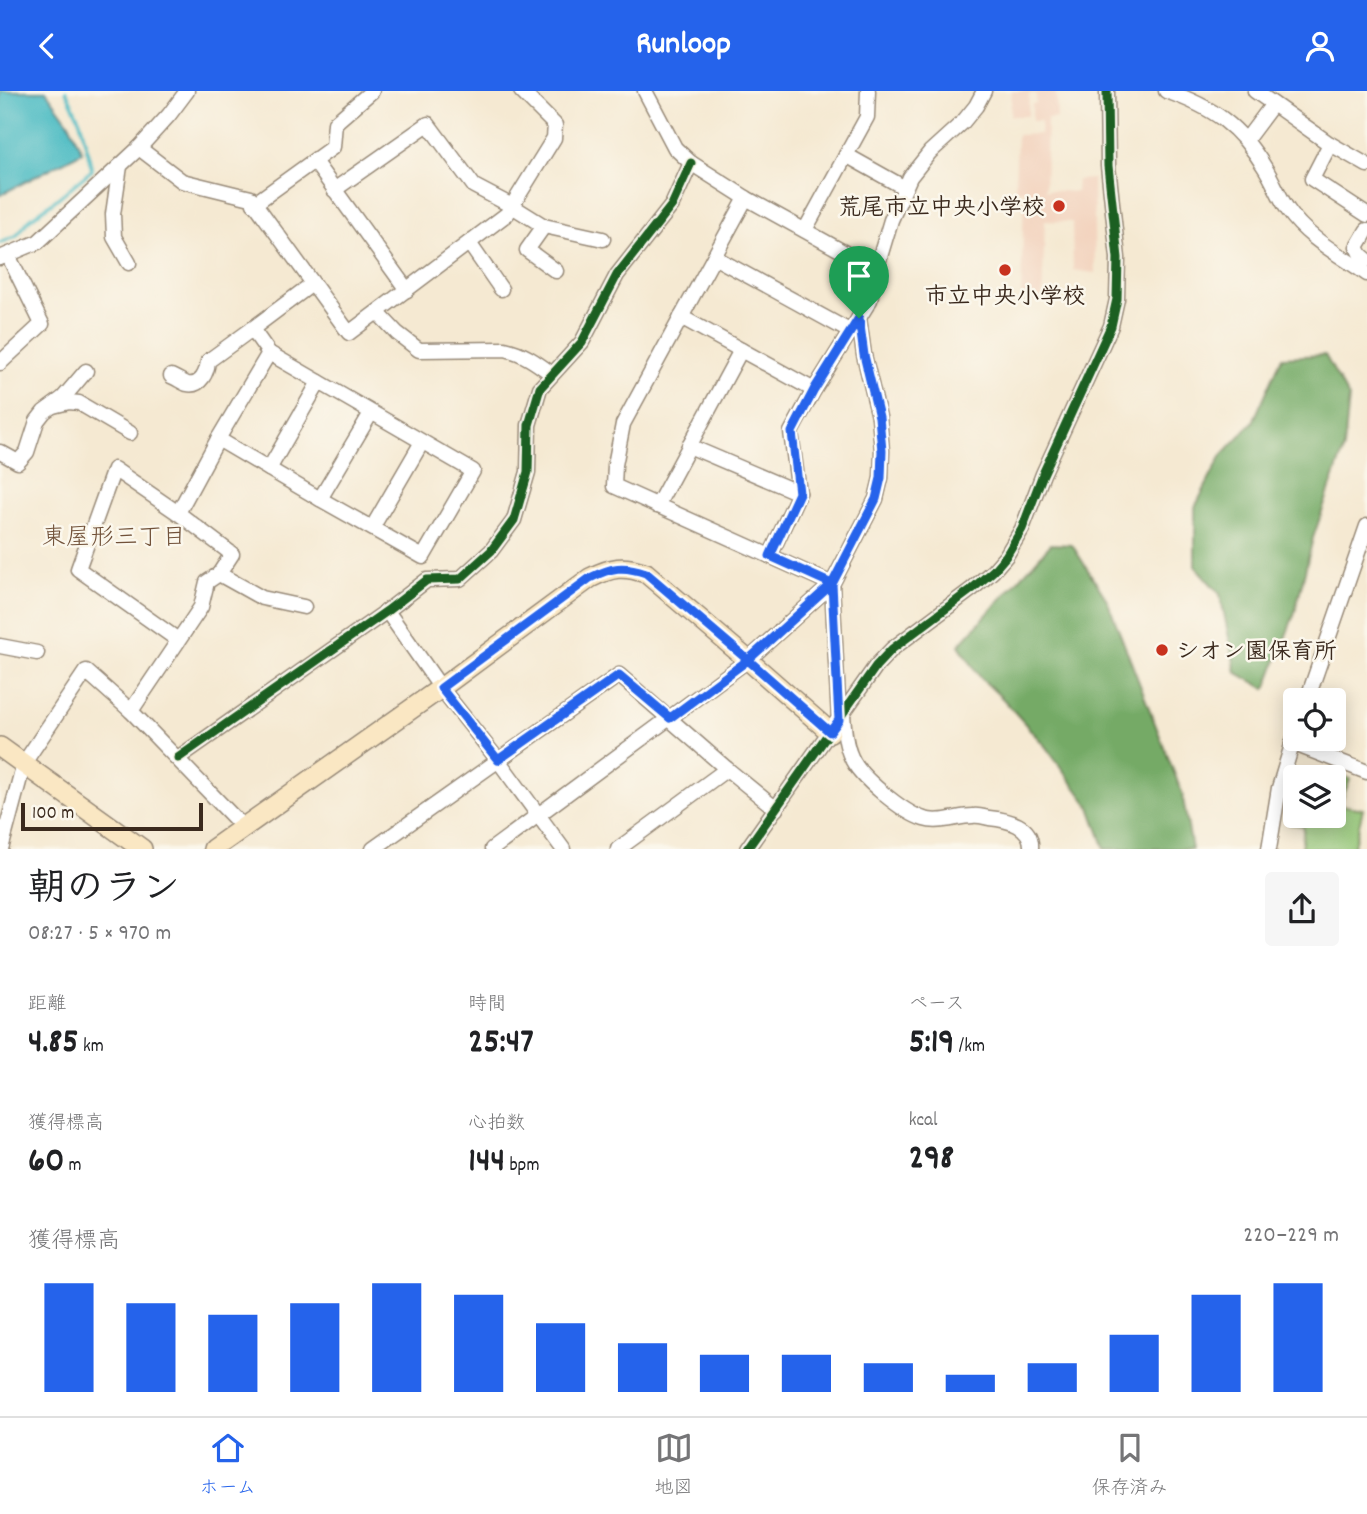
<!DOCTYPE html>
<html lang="ja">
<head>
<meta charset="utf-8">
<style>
  :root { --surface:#fff; --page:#f6f6f6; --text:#202124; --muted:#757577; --line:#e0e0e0; --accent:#2563eb }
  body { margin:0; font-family:Dekko,"Klee One",sans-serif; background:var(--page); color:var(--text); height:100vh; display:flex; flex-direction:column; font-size:26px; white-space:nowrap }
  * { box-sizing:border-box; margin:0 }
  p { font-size:23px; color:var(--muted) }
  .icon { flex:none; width:38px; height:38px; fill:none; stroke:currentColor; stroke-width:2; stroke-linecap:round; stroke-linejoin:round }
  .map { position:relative; height:758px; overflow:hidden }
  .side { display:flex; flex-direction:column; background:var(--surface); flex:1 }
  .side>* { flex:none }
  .buttons { position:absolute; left:1283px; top:597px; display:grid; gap:14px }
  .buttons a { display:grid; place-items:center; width:63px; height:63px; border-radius:7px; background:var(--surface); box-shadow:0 4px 18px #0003; font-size:35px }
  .scale { position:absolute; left:21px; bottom:18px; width:182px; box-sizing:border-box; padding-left:7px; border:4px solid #3b2a1e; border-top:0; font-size:19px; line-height:24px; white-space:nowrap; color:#3b2a1e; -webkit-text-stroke:5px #fbf7ec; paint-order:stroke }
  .pin { position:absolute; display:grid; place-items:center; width:60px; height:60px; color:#fff; margin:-72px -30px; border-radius:50% 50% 50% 0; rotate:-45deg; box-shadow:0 0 7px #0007 }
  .pin .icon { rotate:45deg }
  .round { display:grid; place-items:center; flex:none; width:74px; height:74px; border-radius:7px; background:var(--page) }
  .head { display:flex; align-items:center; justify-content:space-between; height:119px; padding:0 28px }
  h1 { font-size:38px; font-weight:800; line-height:52px }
  .figures { display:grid; grid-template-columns:repeat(3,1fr); gap:10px; height:119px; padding:7px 28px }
  .figures div { display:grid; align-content:center }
  .figures b { font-size:35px; font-weight:800 }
  .figures small { font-size:19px; font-weight:400 }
  .figures p { font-size:19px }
  .chart { height:196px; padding:14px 28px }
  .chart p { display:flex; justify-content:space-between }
  .chart svg { width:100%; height:126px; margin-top:7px; stroke:var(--accent); stroke-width:6 }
  header { display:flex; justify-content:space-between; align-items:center; height:91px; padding:0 28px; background:var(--accent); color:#fff; font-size:32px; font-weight:800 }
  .tab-bar { display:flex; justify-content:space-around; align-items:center; height:98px; border-top:2px solid var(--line); background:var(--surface); font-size:19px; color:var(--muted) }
  .tab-bar a { display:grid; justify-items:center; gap:4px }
  .tab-bar .current { color:var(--accent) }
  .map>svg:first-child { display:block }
  .built { fill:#f3d4bf }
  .green { fill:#91c475; stroke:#66774a; stroke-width:2 }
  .forest { fill:#74aa66; stroke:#586a42; stroke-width:2 }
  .water { fill:#4cbbc3; stroke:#447270; stroke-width:2 }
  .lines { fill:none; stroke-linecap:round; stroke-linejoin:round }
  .stream { stroke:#4cbbc3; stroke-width:3.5 }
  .street-casing { stroke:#988a78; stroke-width:17 }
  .secondary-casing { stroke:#988a78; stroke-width:22 }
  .street { stroke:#fff; stroke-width:14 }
  .secondary { stroke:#fae7c3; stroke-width:19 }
  .cycleway-casing { stroke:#fbf7ec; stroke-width:13 }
  .cycleway { stroke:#1b5e20; stroke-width:9 }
  .route-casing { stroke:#fff; stroke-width:14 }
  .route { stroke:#2563eb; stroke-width:9 }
  .poi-dot { fill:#c8321e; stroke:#fbf7ec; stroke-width:2.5 }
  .labels { text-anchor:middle; stroke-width:5; stroke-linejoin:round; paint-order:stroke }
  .poi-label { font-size:23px; font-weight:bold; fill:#3b2a1e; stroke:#fbf7ec; text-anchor:end }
  .neighbourhood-label { font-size:24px; fill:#72523a; stroke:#fbf7ec }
</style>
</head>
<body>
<header><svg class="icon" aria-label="back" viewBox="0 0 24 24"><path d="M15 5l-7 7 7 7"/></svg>Runloop<svg class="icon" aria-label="person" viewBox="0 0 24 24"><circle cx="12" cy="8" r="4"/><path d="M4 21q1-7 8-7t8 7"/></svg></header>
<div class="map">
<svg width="1367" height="758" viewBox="0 0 1367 758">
  <rect width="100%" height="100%" fill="#fbf7ec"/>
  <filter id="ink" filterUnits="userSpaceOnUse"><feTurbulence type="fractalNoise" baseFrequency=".0143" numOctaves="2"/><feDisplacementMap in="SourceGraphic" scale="14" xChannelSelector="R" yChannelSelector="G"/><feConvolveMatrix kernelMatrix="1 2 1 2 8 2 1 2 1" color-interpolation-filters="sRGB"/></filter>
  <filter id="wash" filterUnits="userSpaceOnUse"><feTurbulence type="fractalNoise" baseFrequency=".00686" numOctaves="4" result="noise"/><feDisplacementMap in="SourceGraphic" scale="28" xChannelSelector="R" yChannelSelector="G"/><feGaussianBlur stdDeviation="1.57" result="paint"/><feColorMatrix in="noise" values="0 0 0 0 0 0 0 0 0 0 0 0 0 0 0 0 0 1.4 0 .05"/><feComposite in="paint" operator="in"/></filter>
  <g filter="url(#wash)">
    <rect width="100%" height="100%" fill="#f5e9d2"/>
    <!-- built -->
    <path class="built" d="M1012,0h44l1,27 -10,1 -2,71 31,2 1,-12 16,-1 2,94 -22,-3 -1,-48 -27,-1 -3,81 -21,-2 3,-109 -9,-1 2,-55 23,-1 1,-13h-9v-17l4,-1v-10l-7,1 -1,22h-18z"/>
    <!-- green -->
    <path class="green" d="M1337,682l13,6 -10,26 23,4 -10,40h-52l3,-23 -16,-2 7,-32v23h39v-30z"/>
    <!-- forest -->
    <g class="forest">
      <path d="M1325,264l24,43 -5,50 -31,90 -18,74 -29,77 -30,-17 -16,-78 -25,-28v-59l27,-52 31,-33 29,-65z"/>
      <path d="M1051,453l21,1 35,55 75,193 10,56h-87l-15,-42 -45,-61 -42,-47 -23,-22 -21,-32z"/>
    </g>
    <!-- water -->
    <path class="water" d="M0,0h46l23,32 13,29 -82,43z"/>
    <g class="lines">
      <!-- stream -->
      <path class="stream" d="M0,152l16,-7 14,-17 23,-17 39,-32 -12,-49 -14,-30"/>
    </g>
  </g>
  <g filter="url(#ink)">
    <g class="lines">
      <defs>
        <g id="street">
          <path d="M645,0l30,57 16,15 55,35 130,72"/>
          <path d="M1166,0c47,16 74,35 99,77 9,14 14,29 23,42 19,28 52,45 79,64"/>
          <path d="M1255,0l72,51 40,23"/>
          <path d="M1246,49l27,-36"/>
          <path d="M1330,53l-18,35 55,36"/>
          <path d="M139,57l43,33 69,17 98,135 158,-119 47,-76 1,-13 -34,-34"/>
          <path d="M846,64l59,33"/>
          <path d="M314,70l93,129"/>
          <path d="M120,75l-7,48 1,23 15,26"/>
          <path d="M334,99l94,-66 46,62 38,20 32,20 59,13"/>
          <path d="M746,107l-123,226 -8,41 -1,21 218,98"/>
          <path d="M254,113l79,-57 2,-24 37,-32"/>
          <path d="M544,135l-17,24 29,21"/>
          <path d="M805,139l62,-113 1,-26"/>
          <path d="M1367,139l-10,17 4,8 6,5"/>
          <path d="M469,152l32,46"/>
          <path d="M714,166l137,75"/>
          <path d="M0,167l38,-16 101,-94 30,-33 18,-24"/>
          <path d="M378,222l19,20 22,17 86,-1c19,4 32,14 47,25"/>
          <path d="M681,226l133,73"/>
          <path d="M0,272l42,-39 -34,-69"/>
          <path d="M171,285c5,2 11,6 16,8 14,3 20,-12 21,-23l44,-32"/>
          <path d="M53,315l16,-4 10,1 51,30"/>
          <path d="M218,348l102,60 103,58 50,-86 -204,-118 -17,-24 60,-45"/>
          <path d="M689,355l110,47"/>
          <path d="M0,361l18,10 9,-10 10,-31 7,-9 19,-14 23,-27"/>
          <path d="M269,378l50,-87"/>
          <path d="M320,408l51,-86"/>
          <path d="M657,415l84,-156"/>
          <path d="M178,422l40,-74 51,-86"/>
          <path d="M372,437l50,-86"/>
          <path d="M770,465l29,-63 -8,-61 23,-42 56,-90 6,-30 15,-50 19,-43 20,-25 33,-30 13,-16 8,-15"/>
          <path d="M219,483l43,24 42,9"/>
          <path d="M832,493l7,136"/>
          <path d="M387,520l54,77 57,72 65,89"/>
          <path d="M0,555l37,7"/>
          <path d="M1307,609l60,-174"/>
          <path d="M131,620l70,-104 6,-25 12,-8 13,-20 -54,-41 -64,-44 -36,100 100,71"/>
          <path d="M843,623c1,14 2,30 8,43 8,20 53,56 73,62 16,5 33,-3 49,-3 5,-1 11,1 16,2 19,2 44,7 42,31"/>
          <path d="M1292,652l75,29"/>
          <path d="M178,667l209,-147 40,-31 33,-1 31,-28 23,-31 14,-48 1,-47 11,-37 42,-46 35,-67 55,-70 19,-42"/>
          <path d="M1,758l23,-86 62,-92 45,40 113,117"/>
          <path d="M373,758l246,-174 108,94 49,40"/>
          <path d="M492,758l256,-189 84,-76 44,-85 5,-21 1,-27 -3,-34 -15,-62 -5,-37"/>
          <path d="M618,758l109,-80"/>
          <path d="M747,758l129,-183 16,-17 80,-60 21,-18 13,-15 16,-27 21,-55 68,-148 6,-27 1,-41 -10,-92 -1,-75"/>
          <path d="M1269,758l10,-61 16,-53"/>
        </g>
        <g id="secondary">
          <path d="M0,656l142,102"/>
          <path d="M213,758l228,-161 149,-110c22,-11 33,-13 56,-5l102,87 82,72"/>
        </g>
      </defs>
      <!-- street casing -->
      <use href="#street" class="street-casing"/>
      <!-- secondary casing -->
      <use href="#secondary" class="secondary-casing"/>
      <!-- street -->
      <use href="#street" class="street"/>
      <!-- secondary -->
      <use href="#secondary" class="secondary"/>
      <defs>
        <g id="cycleway">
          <path d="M178,667l209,-147 40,-31 33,-1 31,-28 23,-31 14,-48 1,-47 11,-37 42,-46 35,-67 55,-70 19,-42"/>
          <path d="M747,758l129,-183 16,-17 80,-60 21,-18 13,-15 16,-27 21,-55 68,-148 6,-27 1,-41 -10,-92 -1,-75"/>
        </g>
      </defs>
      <!-- cycleway casing -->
      <use href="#cycleway" class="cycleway-casing"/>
      <!-- cycleway -->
      <use href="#cycleway" class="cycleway"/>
    </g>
  </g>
  <g class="lines" filter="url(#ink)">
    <defs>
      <path id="route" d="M859,227l5,37 15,62 3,34 -1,27 -5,21 -44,85 -84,76 -102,-87c-23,-8 -34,-6 -56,5l-149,110 57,72 121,-85 51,43 78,-58 82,72 9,-12 -7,-136 -62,-28 29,-63 -7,-61 22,-42 45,-72"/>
    </defs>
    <!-- route casing -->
    <use href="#route" class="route-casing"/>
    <!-- route -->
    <use href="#route" class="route"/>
  </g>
  <!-- markers -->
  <g class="poi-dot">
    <circle cx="1059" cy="115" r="7"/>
    <circle cx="1005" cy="179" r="7"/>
    <circle cx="1162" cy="559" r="7"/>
  </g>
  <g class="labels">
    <!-- poi labels -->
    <g class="poi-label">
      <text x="1045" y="123">荒尾市立中央小学校</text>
      <text x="1005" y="212" text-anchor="middle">市立中央小学校</text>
      <text x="1176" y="567" text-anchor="start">シオン園保育所</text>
    </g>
    <!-- neighbourhood labels -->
    <g class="neighbourhood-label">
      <text x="114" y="453">東屋形三丁目</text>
    </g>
  </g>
</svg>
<div class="buttons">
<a><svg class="icon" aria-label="locate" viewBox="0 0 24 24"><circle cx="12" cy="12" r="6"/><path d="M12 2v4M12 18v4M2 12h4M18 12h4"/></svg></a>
<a><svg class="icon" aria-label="layers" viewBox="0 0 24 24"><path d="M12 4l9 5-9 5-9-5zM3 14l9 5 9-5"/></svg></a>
</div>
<div class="scale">100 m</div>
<div class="pin" style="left:859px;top:227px;background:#1e9e55"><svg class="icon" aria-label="arrive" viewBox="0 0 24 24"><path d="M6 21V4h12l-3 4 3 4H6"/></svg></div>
</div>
<section class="side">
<div class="head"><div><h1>朝のラン</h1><p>08:27 · 5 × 970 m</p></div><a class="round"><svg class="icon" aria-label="share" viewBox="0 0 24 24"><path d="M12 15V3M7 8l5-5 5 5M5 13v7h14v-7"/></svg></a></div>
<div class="figures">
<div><p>距離</p><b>4.85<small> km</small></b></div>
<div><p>時間</p><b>25:47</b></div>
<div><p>ペース</p><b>5:19<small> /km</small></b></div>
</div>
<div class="figures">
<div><p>獲得標高</p><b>60<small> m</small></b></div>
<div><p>心拍数</p><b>144<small> bpm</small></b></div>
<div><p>kcal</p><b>298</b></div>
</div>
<div class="chart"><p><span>獲得標高</span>220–229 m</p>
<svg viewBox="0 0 160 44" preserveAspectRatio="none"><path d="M5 44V6M15 44V13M25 44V17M35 44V13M45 44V6M55 44V10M65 44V20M75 44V27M85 44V31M95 44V31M105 44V34M115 44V38M125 44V34M135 44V24M145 44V10M155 44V6"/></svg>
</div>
</section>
<nav class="tab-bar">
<a class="current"><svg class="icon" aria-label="home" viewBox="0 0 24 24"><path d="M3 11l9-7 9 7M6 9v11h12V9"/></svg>ホーム</a>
<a><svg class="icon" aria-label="map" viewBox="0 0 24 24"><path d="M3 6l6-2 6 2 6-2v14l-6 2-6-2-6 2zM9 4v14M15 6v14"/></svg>地図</a>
<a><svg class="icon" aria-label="saved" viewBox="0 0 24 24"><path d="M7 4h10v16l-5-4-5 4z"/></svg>保存済み</a>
</nav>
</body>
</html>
